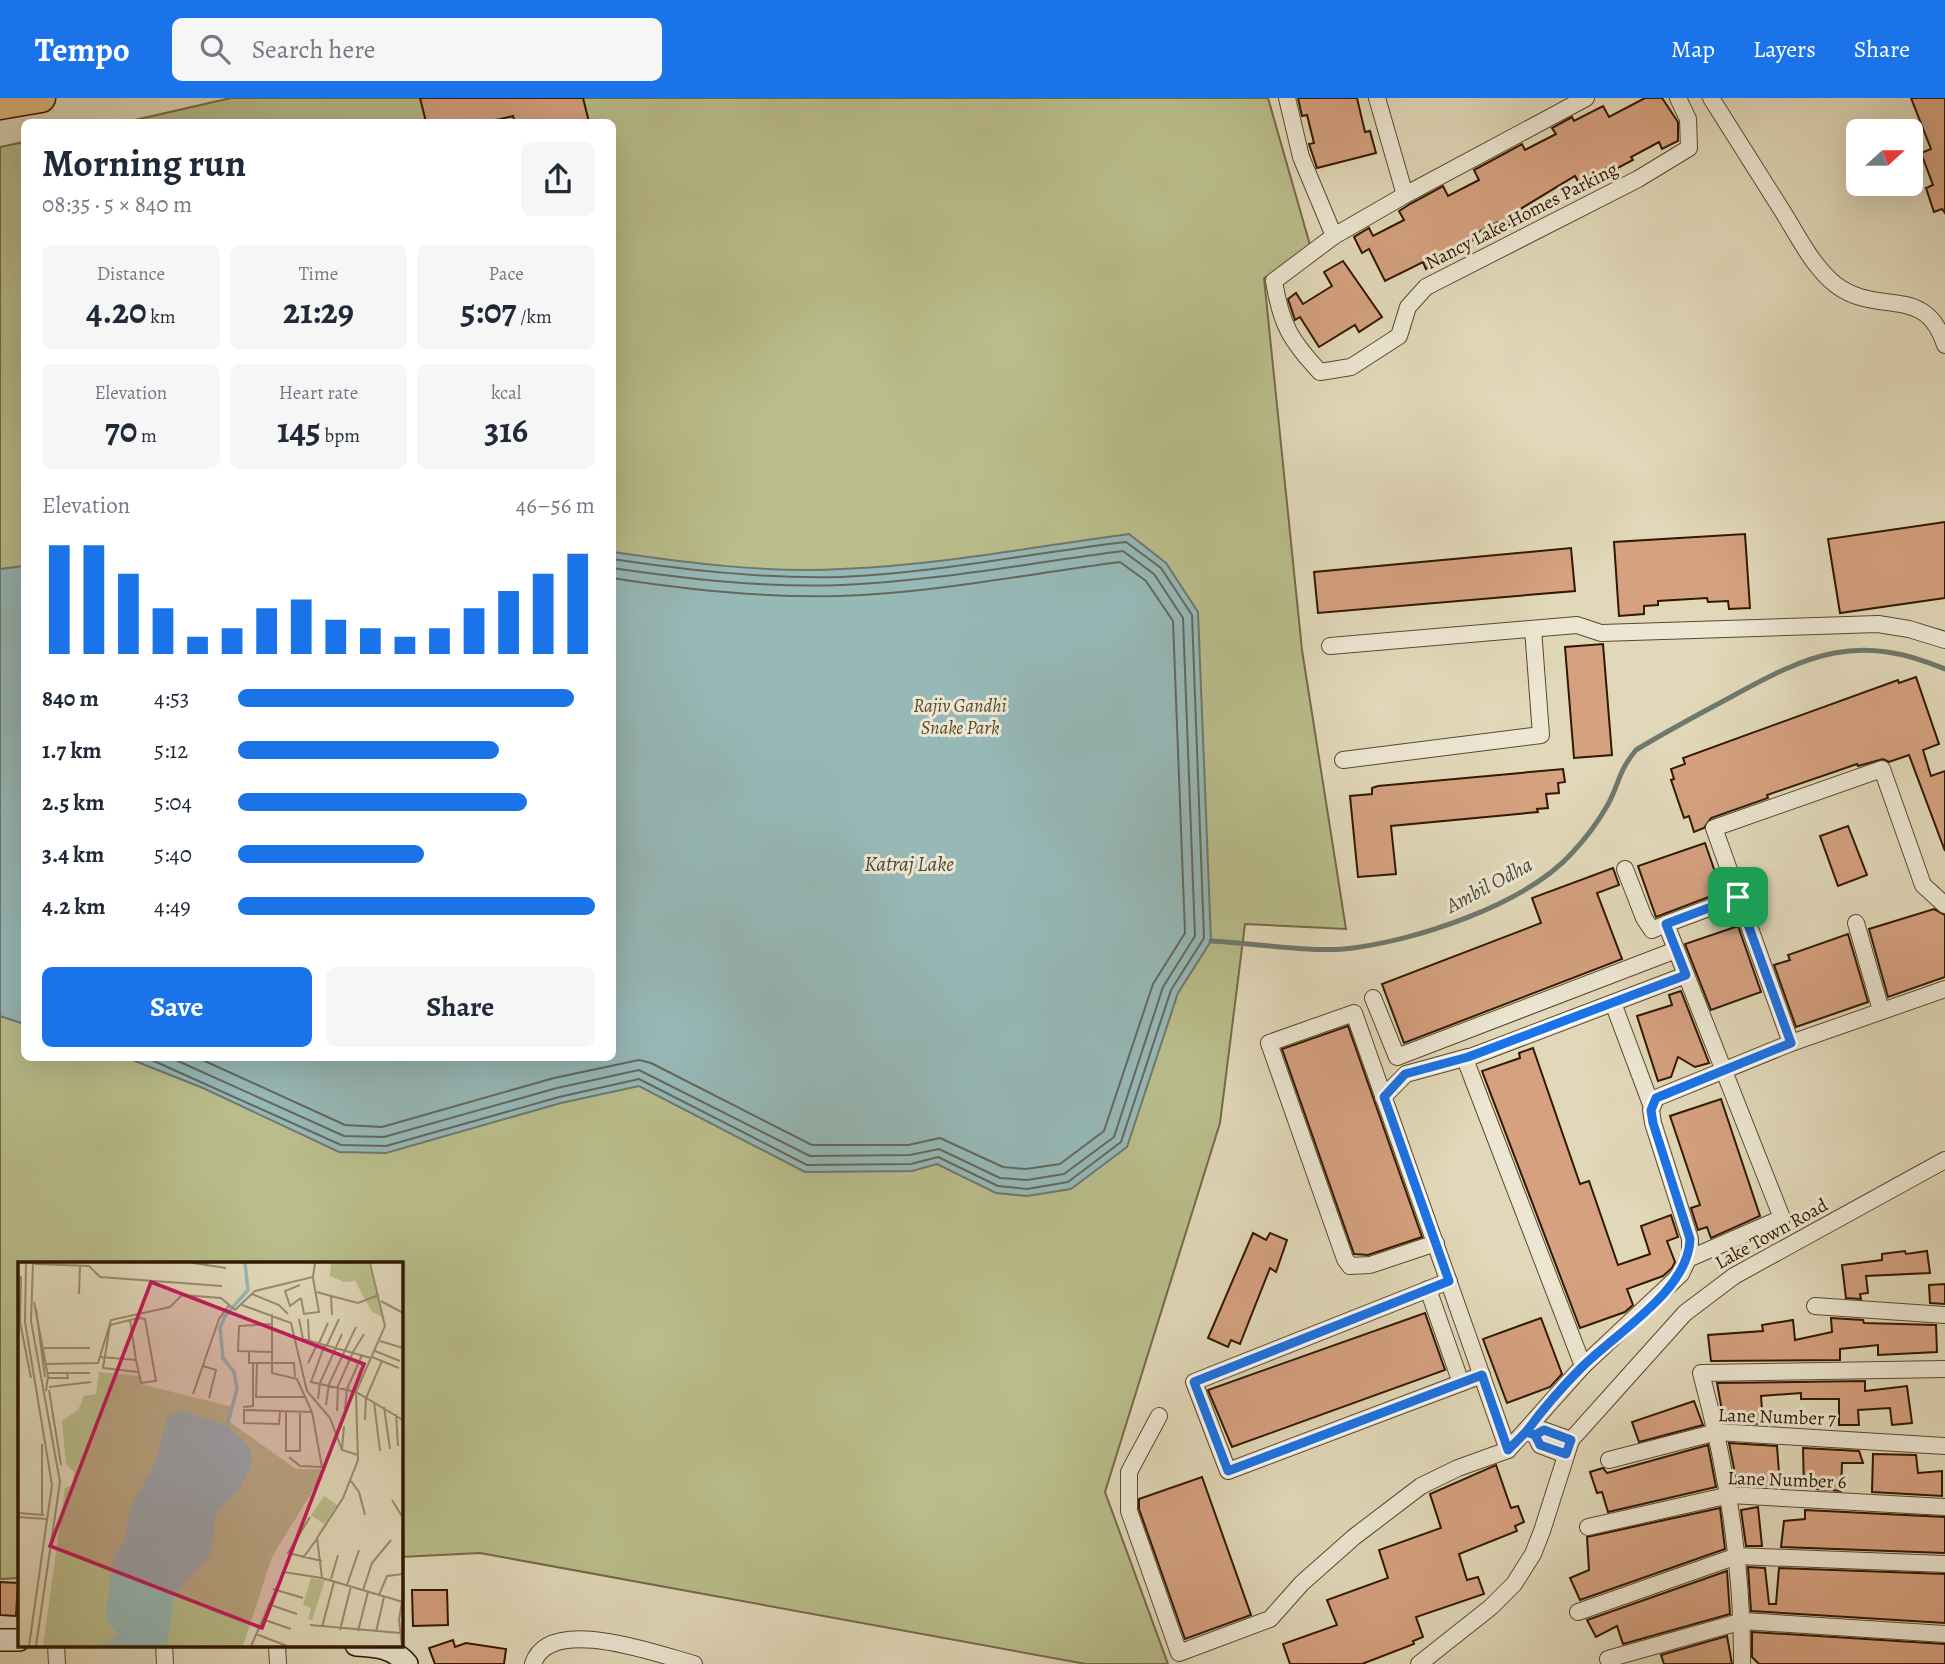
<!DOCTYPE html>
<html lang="en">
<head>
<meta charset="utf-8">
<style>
  :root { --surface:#fff; --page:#f6f6f7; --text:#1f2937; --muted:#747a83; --accent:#1a73e8 }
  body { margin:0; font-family:Alegreya,serif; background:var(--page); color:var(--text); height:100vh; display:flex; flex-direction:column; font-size:26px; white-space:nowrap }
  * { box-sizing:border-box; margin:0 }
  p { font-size:23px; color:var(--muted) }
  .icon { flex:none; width:38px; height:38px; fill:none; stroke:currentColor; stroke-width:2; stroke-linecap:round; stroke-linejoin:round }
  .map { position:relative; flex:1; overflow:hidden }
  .side { position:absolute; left:21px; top:21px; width:595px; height:942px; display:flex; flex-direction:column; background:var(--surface); border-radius:10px; box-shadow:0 7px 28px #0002 }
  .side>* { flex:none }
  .needle { width:46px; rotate:69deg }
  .fabs { position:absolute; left:1846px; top:21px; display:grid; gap:14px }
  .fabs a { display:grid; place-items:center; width:77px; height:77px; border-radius:10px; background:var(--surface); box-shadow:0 7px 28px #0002; font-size:35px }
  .pin { position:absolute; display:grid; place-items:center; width:60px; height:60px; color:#fff; margin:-30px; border-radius:14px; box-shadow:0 4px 10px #0006 }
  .round { display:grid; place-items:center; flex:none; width:74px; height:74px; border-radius:10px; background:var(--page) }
  .summary { display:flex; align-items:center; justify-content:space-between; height:119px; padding:0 21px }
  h1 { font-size:38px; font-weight:700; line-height:52px }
  .stats { display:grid; grid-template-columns:repeat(3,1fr); gap:10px; height:119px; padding:7px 21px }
  .stats div { display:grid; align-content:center; border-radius:10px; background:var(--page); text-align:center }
  .stats b { font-size:35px; font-weight:700 }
  .stats small { font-size:19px; font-weight:400 }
  .stats p { font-size:19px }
  .chart { height:196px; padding:14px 21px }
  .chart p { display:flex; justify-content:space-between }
  .chart svg { width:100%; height:126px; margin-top:7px; stroke:var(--accent); stroke-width:6 }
  .cta { display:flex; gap:14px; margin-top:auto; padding:14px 21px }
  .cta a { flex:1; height:80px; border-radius:10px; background:var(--accent); color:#fff; font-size:28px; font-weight:700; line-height:80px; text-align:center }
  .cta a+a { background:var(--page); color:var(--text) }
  ul { padding:0 21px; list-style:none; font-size:23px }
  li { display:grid; grid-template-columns:112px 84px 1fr; align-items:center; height:52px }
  li i { height:18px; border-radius:9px; background:var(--accent) }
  header { display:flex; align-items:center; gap:42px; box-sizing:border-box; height:98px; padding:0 35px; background:var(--accent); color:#fff }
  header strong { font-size:33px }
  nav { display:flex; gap:38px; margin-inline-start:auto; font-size:24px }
  .search { width:490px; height:63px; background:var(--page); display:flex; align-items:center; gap:18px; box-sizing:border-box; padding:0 24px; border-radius:10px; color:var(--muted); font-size:26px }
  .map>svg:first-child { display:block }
  .green { fill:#b9bd8b; stroke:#756a46; stroke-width:2 }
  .water { fill:#96b8b7; stroke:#6e786e; stroke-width:2 }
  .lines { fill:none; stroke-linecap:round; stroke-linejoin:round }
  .shore { stroke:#64685c; stroke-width:2 }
  .stream { stroke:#6e786e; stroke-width:5 }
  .building { fill:#d5a17f; stroke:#311800; stroke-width:2 }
  .street-casing { stroke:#5d482e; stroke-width:18 }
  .secondary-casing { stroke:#311800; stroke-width:24 }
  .highway-casing { stroke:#311800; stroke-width:31 }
  .street { stroke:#ece6d2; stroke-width:16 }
  .secondary { stroke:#ece6d2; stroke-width:21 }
  .highway { stroke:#e0bc7c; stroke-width:28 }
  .route-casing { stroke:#fff; stroke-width:14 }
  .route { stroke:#1a73e8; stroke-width:9 }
  .labels { text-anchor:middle; stroke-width:6; stroke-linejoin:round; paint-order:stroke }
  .street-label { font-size:19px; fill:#311800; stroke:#ece6d2 }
  .park-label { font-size:19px; font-style:italic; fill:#5a4a2a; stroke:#ece6d2 }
  .water-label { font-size:21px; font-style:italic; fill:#4f4837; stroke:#ece6d2 }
  .inset-river { fill:none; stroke:#96b8b7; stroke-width:3.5 }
  .inset-road { fill:none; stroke:#9b8b6f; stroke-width:2 }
  .view { fill:#c2185b; fill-opacity:0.15; stroke:#c2185b; stroke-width:3.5 }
  .inset-edge { fill:none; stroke:#311800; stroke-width:3.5 }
</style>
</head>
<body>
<header>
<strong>Tempo</strong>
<div class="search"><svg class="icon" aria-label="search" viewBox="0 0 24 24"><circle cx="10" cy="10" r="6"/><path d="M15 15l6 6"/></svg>Search here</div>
<nav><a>Map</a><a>Layers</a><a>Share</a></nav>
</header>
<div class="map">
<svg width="1945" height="1566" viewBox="0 0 1945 1566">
  <rect width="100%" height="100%" fill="#e1d8b9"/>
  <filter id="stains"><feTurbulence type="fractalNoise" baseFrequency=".00286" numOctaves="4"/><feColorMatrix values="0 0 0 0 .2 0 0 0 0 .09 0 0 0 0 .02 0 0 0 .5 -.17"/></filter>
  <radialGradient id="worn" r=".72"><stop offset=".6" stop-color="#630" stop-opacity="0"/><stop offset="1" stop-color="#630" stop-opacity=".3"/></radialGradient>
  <!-- green -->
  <path class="green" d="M231,0h1037l44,154 -48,26 38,372 44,279 -101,-5 -25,199 -115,369 63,172h-82l-606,-111 -79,4v-294h-382v315l-19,1v-1432l24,-5v915h588v-935h-486z"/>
  <!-- water -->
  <g class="water">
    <path d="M1129,436l37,29 32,49 13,329 -33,52 -51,154 -56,42 -44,7 -31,-3 -59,-29 -25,7 -107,1 -166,-86 -78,17 -175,50 -47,-1 -136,-64 -78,-31h487l1,-505c75,11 152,21 229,17 96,-4 191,-22 287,-35z"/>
    <path d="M24,468v458l-24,-8v-447z"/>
  </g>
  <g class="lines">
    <!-- shore -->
    <g class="shore">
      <path d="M145,959l196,88 45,1 173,-49 80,-18 168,86 104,-1 27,-7 60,29 29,3 41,-7 53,-40 50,-152 33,-52 -12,-323 -31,-47 -35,-26c-95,11 -189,31 -285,35 -76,2 -154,-7 -229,-18"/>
      <path d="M169,959l175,79 40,1 173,-49 82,-18 171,86 100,-1 29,-6 61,29 27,2 37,-6 50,-37 49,-150 32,-51 -12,-318 -29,-44 -31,-23c-94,12 -187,30 -281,34 -77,3 -154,-6 -230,-17"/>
      <path d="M196,959l149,68 37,2 172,-49 85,-18 12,3 161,82h96l32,-7 63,29 23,2 34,-5 44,-33 49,-147 32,-51 -12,-312 -27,-40 -26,-19c-93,12 -186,31 -280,34 -76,2 -152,-6 -228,-18"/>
    </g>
    <!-- stream -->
    <path class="stream" d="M1211,843c39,2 96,11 133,8 69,-7 181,-44 228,-96 13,-14 26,-31 35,-47 13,-23 10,-33 29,-56 31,-19 63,-36 95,-53 78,-43 126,-65 214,-28"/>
  </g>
  <!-- building -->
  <g class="building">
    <path d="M420,0h163l6,24h-74l-2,-6 -26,6h-61z"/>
    <path d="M1298,0h59l8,34 5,-1 6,22 -59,15 -8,-24 5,-1 -7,-28 -5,1z"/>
    <path d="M1645,0h17l16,24v19l-16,8 -3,-7 -28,15 2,3 -19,10 -3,-4 -32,17 -4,-7 -53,32 4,8 -24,13 -4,-7 -27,14 2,4 -25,12 2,4 -24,13 -3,-7 -38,19 -16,-32 -7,4 -8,-16 15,-9 4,8 31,-16 -5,-9 11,-7 33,-18 5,10 31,-16 -5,-10 48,-26 3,6 31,-16 -4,-6 20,-11 2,4 29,-15 6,11z"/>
    <path d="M1911,0h34v115l-3,-4 -8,3 -8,-24 7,-3 -12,-32 10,-4z"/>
    <path d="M1343,163l39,56 -23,15 -4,-7 -36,22 -19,-30 -5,3 -7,-21 8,-6 7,11 29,-18 -8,-14z"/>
    <path d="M1945,424v76l-105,15 -12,-74z"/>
    <path d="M1745,436l5,74 -21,1 -1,-8 -20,1 -1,-4 -49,3v4l-14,1v8l-25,2 -5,-74z"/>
    <path d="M1571,450l4,43 -257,22 -4,-41z"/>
    <path d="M1603,546l9,111 -38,3 -9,-111z"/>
    <path d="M1916,579l23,67 -16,6 8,26 14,-5v80l-36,-96 -20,7 -6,-3 -25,7 -1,-2 -90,31 1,3 -57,20 -7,10 -10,4 -5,-16 -5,2 -13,-38 3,-1 -3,-10 14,-5 -2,-6 215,-78 1,3z"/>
    <path d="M1563,671l2,13 -7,1 1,10 -13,1 2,14 -11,1 1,3 -147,14 5,48 -38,3 -8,-81 22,-2v-6l6,-2z"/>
    <path d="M1848,728l19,49 -29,11 -18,-50z"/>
    <path d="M1705,745l17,49 -66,25 -18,-51z"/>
    <path d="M1613,770l6,17 -22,8 25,66 -218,84 -22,-59 159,-61 -9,-25z"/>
    <path d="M1934,811l11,6v62l-57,20 -19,-68z"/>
    <path d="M1738,828l23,66 -50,18 -26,-66z"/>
    <path d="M1848,836l20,68 -72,25 -22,-62 16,-5 -2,-5z"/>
    <path d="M1681,893l28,72 -14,4 -17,-10 -7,20 -13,4 -21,-65 35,-11 -3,-10z"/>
    <path d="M1348,928l74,211 -54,18 -14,-1 -72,-205z"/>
    <path d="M1533,950l47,136 9,-3 29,84 32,-11 -9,-28 30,-11 7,22 -11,4 8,21 -3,6 -9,8 -36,13 6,16 -8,7 -45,16 -98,-257 38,-13 -1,-5z"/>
    <path d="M1721,1001l39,117 -49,22 -4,-11 -9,3 -7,-22 9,-3 -30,-89z"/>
    <path d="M1253,1135l13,7 4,-7 17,7 -11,32 -6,-4 -30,76 -9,-4 -3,7 -20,-9z"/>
    <path d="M1905,1153l1,3 21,-3 3,22 -64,3 2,17 -8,1 1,5 -15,-1 -4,-33 40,-5v-6z"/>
    <path d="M1945,1186v20l-15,-1 -1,-18z"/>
    <path d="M1425,1215l20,57 -213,77 -24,-57z"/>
    <path d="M1541,1220l21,56 -12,13 -43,16 -24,-64z"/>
    <path d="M1831,1220l32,2 1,3 72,2 1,27 -59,3v-10l-38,4v11l-129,1 -3,-26 55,-4 -1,-6 31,-5 2,20 37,-8z"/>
    <path d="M1865,1283v10l42,-5 5,37 -20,2 -2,-17 -32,2 1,15h-20v-26h-38v-6l-40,3 2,28 -39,-2 -7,-39z"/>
    <path d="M1694,1303l9,24 -64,17 -7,-20z"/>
    <path d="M1729,1345l48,3 3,40 -43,-2z"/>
    <path d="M1708,1347l8,42 -108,25 -6,-20 -5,1 -7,-21 13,-4 4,5z"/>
    <path d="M1803,1350l56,3 4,12h-21l-1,28 -37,-3z"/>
    <path d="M1873,1356l43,1 2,18 24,-2v25l-70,-4z"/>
    <path d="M1496,1367l15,43 7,-2 6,16 -9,4 2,5 -58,23 8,26 11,-3 6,17 -68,23 7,20 -10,4 1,3 -52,20h-72l-7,-20 54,-19 -10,-25 61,-22 -9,-28 62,-22 -11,-34z"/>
    <path d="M1202,1379l49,138 -66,24 -46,-130v-10z"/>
    <path d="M1758,1409l4,39h-16l-5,-36z"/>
    <path d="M1720,1410l5,41 -145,51 -10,-22 19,-8 -2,-33z"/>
    <path d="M1805,1412l140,7v36l-164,-6 3,-26 21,-2z"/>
    <path d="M1748,1469l17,1 4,36h7l3,-36 166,6v49l-194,-12z"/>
    <path d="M1727,1473l3,43 -107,30 -6,-18 -21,11 -9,-17z"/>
    <path d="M0,1484l18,1 -2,33 -16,-1z"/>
    <path d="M412,1492h35l1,35 -35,1z"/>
    <path d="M1752,1534l193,12v20h-186l-7,-7z"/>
    <path d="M1727,1538l5,28h-68l-3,-9z"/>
    <path d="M453,1542l2,7 11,-4 40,6 -2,15h-69l-6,-16z"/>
  </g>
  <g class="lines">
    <defs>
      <g id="street">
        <path d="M1287,0l14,59 33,79"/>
        <path d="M1377,0l28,97 181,-97"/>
        <path d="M1711,0c24,38 48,76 72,114 15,24 30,55 53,73 43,32 89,-2 109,60"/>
        <path d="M1405,97l-71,41 -60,45c7,43 16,59 46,91l31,-5 48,-31 9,-29 18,-20 212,-108 51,-31 -1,-29 -10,-21"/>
        <path d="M1330,548l247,-21 24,8 277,-9 31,5 36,11"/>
        <path d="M1343,662l198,-25 -8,-106"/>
        <path d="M1625,771l19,49 8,12 14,-6"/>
        <path d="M1856,825l25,87"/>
        <path d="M1373,900l24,59 279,-107"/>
        <path d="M1613,905l39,104"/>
        <path d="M1791,945l-77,-215 168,-59 41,116 22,20"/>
        <path d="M1383,999l23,-23 62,-17"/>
        <path d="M1436,1145l-66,22 -20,1 -5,-7 -76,-216 85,-30 154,437"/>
        <path d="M1688,1161l94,-41 -116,-294 72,-27"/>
        <path d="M1449,1183l-255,101 34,89 254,-96"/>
        <path d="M1428,1191l33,94"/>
        <path d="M1815,1208l130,9"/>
        <path d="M1583,1268l-118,-307 221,-84"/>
        <path d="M1159,1318l-30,56v39l50,142 91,-34 32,-36 52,-46 67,-51 37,-18 50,-18 75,-84 98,-92 9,-19v-16l-37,-116 -2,-13 5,-12 135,-55 154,-54"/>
        <path d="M1526,1334l9,3 5,10 26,10"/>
        <path d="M1535,1337l8,-5 28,10"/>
        <path d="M1609,1362l108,-28 228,14"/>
        <path d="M1588,1429l142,-32 215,12"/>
        <path d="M1578,1514l159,-56 208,8"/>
        <path d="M56,1547l1,19"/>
        <path d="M164,1547l1,19"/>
        <path d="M277,1547l1,19"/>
        <path d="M1608,1561l135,-38 202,13"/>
        <path d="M533,1566c16,-51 127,-9 161,0"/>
        <path d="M1419,1566l72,-57 23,-23 19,-30 9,-23 29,-91 114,-127 49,-37 211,-116"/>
        <path d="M1742,1566c1,-100 -15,-195 -41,-291l244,-4"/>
      </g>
      <g id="secondary">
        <path d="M0,1542h19"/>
        <path d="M356,1547c20,1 37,2 51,19"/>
      </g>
      <path id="highway" d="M0,7l41,-7"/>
    </defs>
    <!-- street casing -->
    <use href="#street" class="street-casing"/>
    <!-- secondary casing -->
    <use href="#secondary" class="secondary-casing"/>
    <!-- highway casing -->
    <use href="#highway" class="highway-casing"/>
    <!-- street -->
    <use href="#street" class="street"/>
    <!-- secondary -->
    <use href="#secondary" class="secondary"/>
    <!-- highway -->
    <use href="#highway" class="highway"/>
  </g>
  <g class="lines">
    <defs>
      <path id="route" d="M1738,799l-72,27 20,51 -218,82 -63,17 -21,23 65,184 -255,101 34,89 254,-96 26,75 18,-18 9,3 5,10 26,9 5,-14 -27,-10 -9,5 -9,-3c17,-23 36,-45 56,-65 35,-35 107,-77 108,-128l-37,-116 -2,-13 5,-12 135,-55 -53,-146"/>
    </defs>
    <!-- route casing -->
    <use href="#route" class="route-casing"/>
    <!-- route -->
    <use href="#route" class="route"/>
  </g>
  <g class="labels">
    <!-- street labels -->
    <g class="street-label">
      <text transform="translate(1521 117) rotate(-27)" y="7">Nancy Lake Homes Parking</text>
      <text transform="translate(1771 1135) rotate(-29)" y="7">Lake Town Road</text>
      <text transform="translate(1777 1318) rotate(2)" y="7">Lane Number 7</text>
      <text transform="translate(1787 1381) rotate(2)" y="7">Lane Number 6</text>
    </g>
    <!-- park labels -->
    <g class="park-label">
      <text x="960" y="614">Rajiv Gandhi<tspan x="960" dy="22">Snake Park</tspan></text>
    </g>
    <!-- water labels -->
    <g class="water-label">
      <text x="909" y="773">Katraj Lake</text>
      <text transform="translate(1489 787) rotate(-28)" y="7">Ambil Odha</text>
    </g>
  </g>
  <!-- overview -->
  <g transform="translate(18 1164)">
    <rect width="385" height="385" fill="#e1d8b9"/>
    <path d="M313,1h38l14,54 -11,-5 -17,-31 -11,1 -14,-6zM81,110l40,4 1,8 93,23 -6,13 69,49h30l-54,88 -29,89h-200l22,-158 7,-3 2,-13 -8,-8 -4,-43 16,-11 6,-14 12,-2zM306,234l13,9 -13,19 -13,-9zM293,316l14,2 -13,40 -4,-1 3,-11 -8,-3z" fill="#b9bd8b"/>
    <path d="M164,148l45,16 24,22 1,16 -15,29 -20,18 -7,44 -36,40 -7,51h-67l-3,-2 14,-3 6,-8 -12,-15 9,-62 10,-13 6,-34 25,-46 13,-47z" fill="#96b8b7"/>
    <path class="inset-river" d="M209,164l10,-37 -3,-17 -11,-14 -3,-30 5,-12 23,-26 -3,-27"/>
    <path class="inset-road" d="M8,1l-1,59 27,163 -23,161M15,1l-2,58 29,161 -24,164M175,1l33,5M17,2l54,2 11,11 122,9M3,14l-1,46 11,56M282,23l-15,6 5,15 11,-8M299,30l14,4 1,19M61,32l1,-28M234,32l27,11 9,9M313,34l27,7 21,-8M283,36l3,16 15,-2 -6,-34M363,39l22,12M16,40l14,74 -2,15M224,43l49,18 16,68 23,27 12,32 16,5M18,47l9,68M254,52v59l25,6 15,33 10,55 -22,-1 -11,-9M281,57l4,20 68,19M290,57l1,21M112,58l-20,5 -7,43 35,4M362,79l23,7M301,81l9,-20M307,82l-14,38 45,10 47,28M309,83l12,-26M26,86h46M357,89l25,10M231,90v11h45l1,14M253,90l-33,-1 1,-25 33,-2M335,90l11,-18M82,95l36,3 -6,-40 10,-2 5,1 11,62 -15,2 -5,-23M354,95l27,11M239,101l-1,34h48M290,101l10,-20M28,102l52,-1 13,-43 59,-13 12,-12 39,3 14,12 20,-19 58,-14 2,-14M185,104l13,4 -7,28M30,111h42M30,116h20l-1,-6M31,125l42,-5M31,128l12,75M175,132l26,-75 10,-14M300,137l2,-16 22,-49M356,140l6,49M308,143l3,-21 27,-57M225,145l10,-1v-43M366,145l6,42M327,147l2,-20 15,-34M262,149l-1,13 -35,-1v-13l36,1 32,1M319,149l1,-25 15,-34M268,150v39h14v-40M378,152l2,32M347,158l1,-22 16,-37M24,182v71M324,187l2,-23M333,219l8,11 6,23M374,238l11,18M0,251l26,2M0,255l28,2M292,255l-22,36 34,8M285,296l13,-18M304,316l-5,-40 26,-40 15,-38 -2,-68 29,-66 -15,-63M313,317l7,-24M329,323l12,-35M255,327l30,9M345,328l9,-27 19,-23M361,333l8,-19 16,-2M250,342l29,10M244,357l29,10M292,363l90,8M304,365l12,-45M322,368l11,-44M340,369l10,-39M358,370l8,-35M238,372l31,12M233,384l33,-74 38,6 81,24M384,384l-3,-26 4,-25"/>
    <path class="view" d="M133,20l213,82 -102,264 -212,-82z"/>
    <rect width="385" height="385" class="inset-edge"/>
  </g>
  <rect width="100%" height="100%" filter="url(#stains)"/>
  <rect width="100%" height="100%" fill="url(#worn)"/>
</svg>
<div class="fabs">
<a><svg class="needle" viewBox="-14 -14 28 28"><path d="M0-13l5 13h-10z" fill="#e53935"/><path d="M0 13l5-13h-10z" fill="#747a83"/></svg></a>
</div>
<div class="pin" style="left:1738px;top:799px;background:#1e9e55"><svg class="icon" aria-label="arrive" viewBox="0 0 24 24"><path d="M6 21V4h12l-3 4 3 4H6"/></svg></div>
<section class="side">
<div class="summary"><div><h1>Morning run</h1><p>08:35 · 5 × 840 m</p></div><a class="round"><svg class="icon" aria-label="share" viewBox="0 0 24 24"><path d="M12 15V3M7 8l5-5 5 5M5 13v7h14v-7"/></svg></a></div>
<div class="stats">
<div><p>Distance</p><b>4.20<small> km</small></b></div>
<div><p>Time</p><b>21:29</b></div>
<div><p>Pace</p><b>5:07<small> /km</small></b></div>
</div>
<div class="stats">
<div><p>Elevation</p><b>70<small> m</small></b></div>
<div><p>Heart rate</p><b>145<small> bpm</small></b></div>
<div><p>kcal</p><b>316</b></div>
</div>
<div class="chart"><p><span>Elevation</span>46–56 m</p>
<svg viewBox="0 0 160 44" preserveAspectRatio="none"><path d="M5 44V6M15 44V6M25 44V16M35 44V28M45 44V38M55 44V35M65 44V28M75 44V25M85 44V32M95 44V35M105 44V38M115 44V35M125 44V28M135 44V22M145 44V16M155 44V9"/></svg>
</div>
<ul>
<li><b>840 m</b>4:53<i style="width:94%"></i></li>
<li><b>1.7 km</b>5:12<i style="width:73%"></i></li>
<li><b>2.5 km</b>5:04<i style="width:81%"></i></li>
<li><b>3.4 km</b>5:40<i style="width:52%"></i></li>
<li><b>4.2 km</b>4:49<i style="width:100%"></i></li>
</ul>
<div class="cta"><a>Save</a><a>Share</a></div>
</section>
</div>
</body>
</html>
